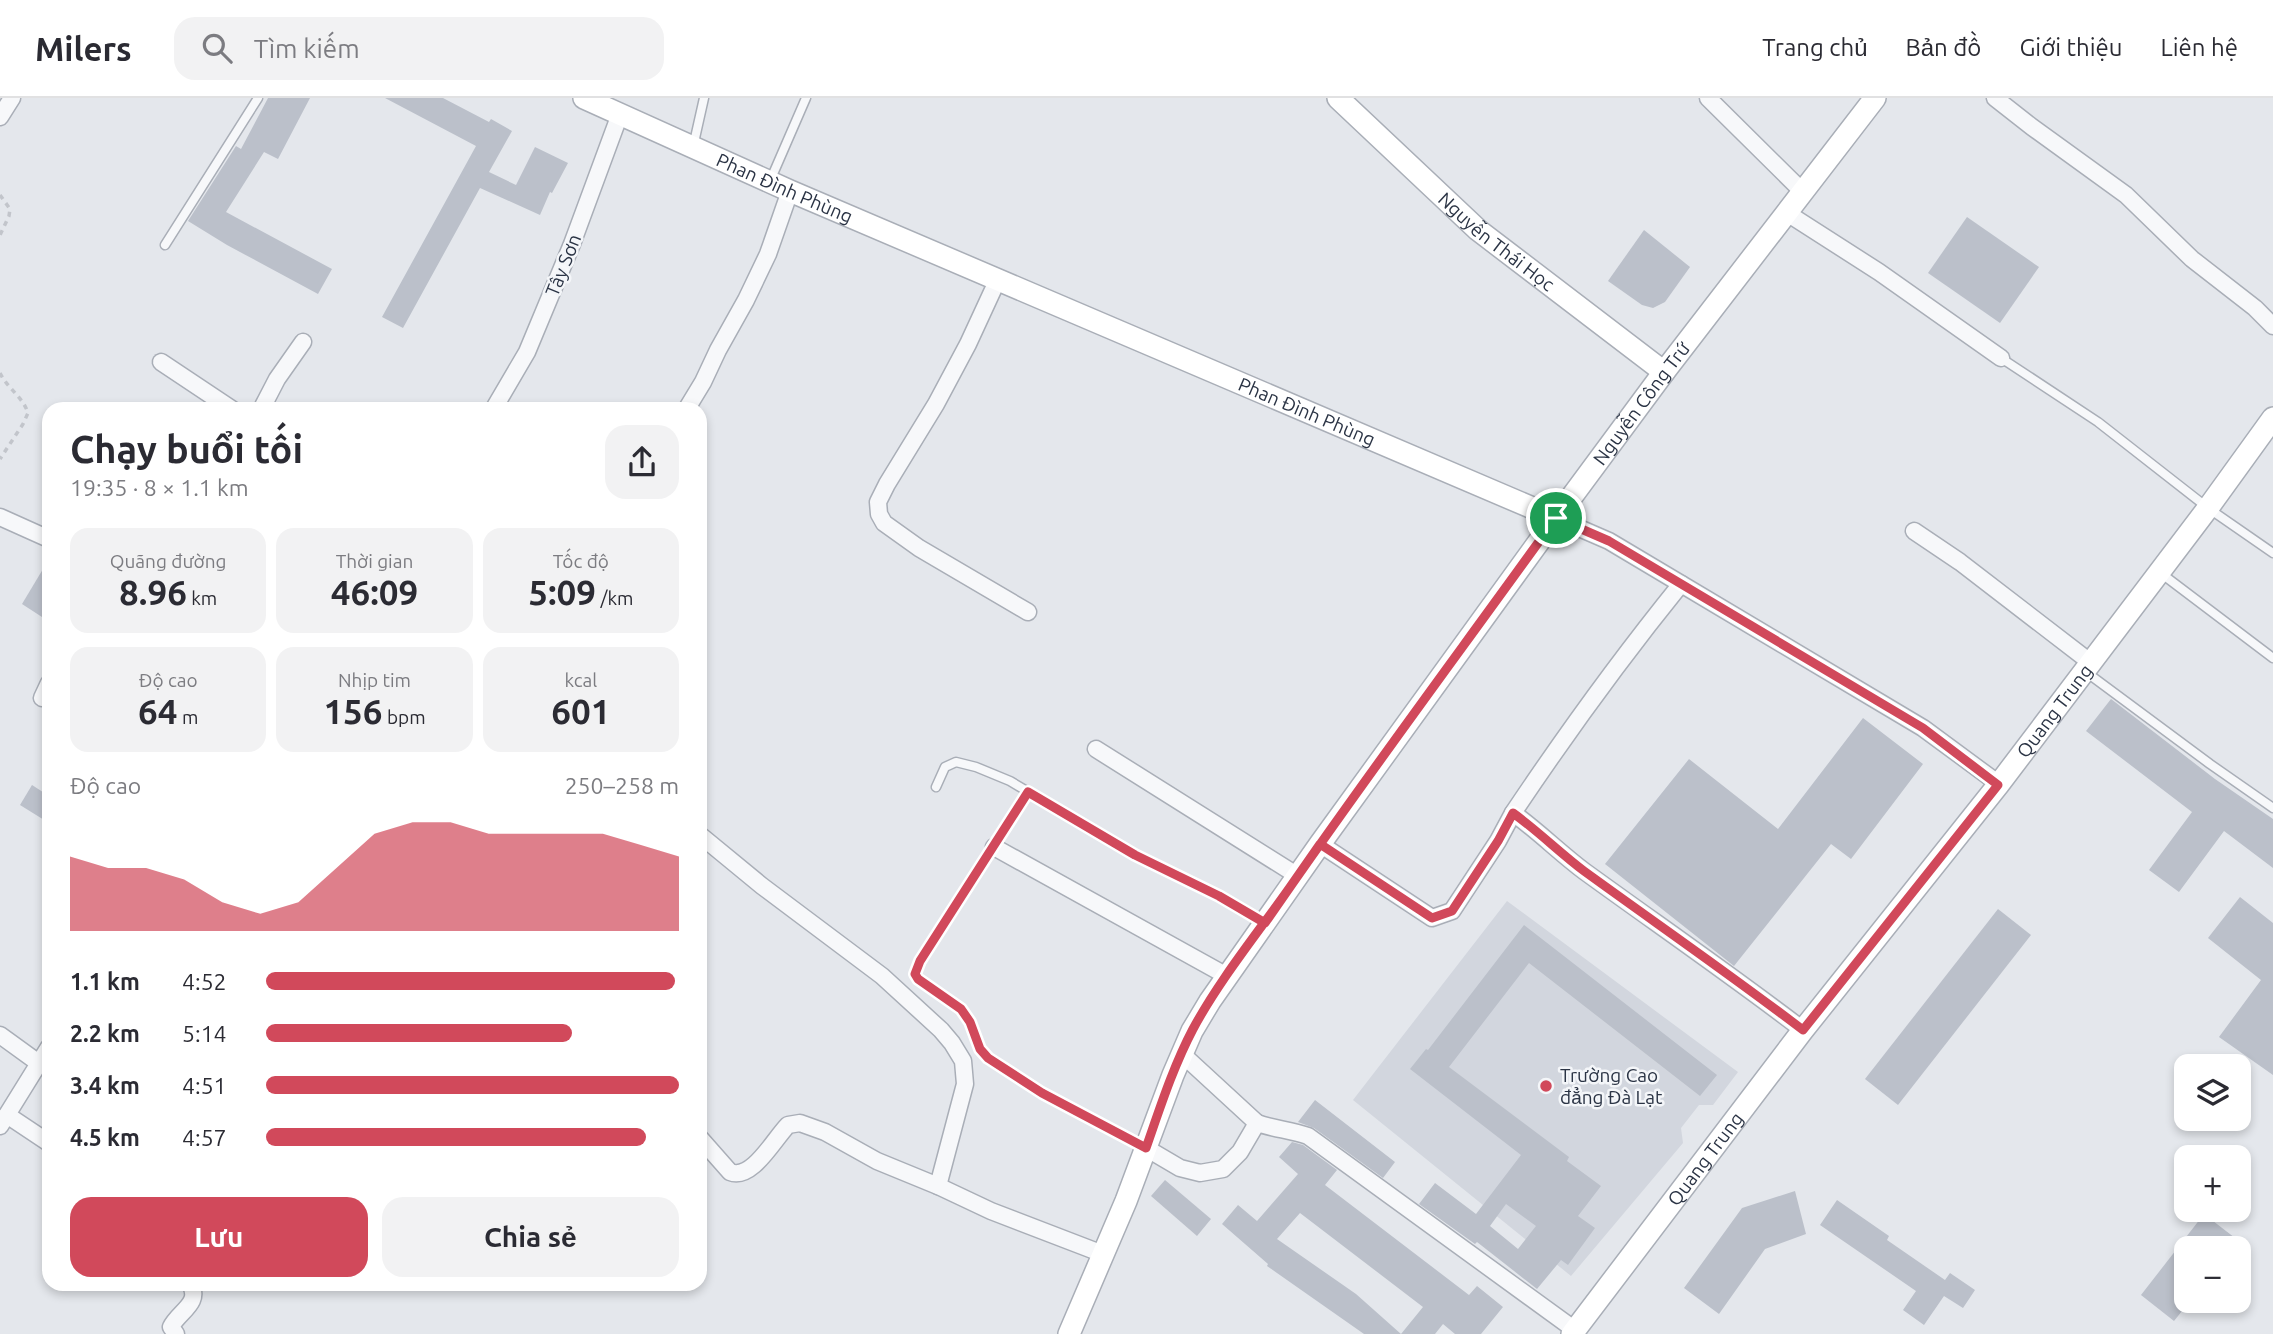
<!DOCTYPE html>
<html lang="vi">
<head>
<meta charset="utf-8">
<style>
  :root { --surface:#fff; --page:#f2f2f3; --text:#2b2b33; --muted:#7c7c81; --line:#e1e1e2; --accent:#d1495b }
  body { margin:0; font-family:Ubuntu,sans-serif; background:var(--page); color:var(--text); height:100vh; display:flex; flex-direction:column; font-size:26px; white-space:nowrap }
  * { box-sizing:border-box; margin:0 }
  p { font-size:23px; color:var(--muted) }
  .icon { flex:none; width:38px; height:38px; fill:none; stroke:currentColor; stroke-width:2; stroke-linecap:round; stroke-linejoin:round }
  .map { position:relative; flex:1; overflow:hidden }
  .details { position:absolute; left:42px; top:304px; width:665px; height:889px; display:flex; flex-direction:column; background:var(--surface); border-radius:21px; box-shadow:0 4px 10px #0003 }
  .details>* { flex:none }
  .buttons { position:absolute; left:2174px; top:956px; display:grid; gap:14px }
  .buttons a { display:grid; place-items:center; width:77px; height:77px; border-radius:14px; background:var(--surface); box-shadow:0 4px 10px #0003; font-size:35px }
  .pin { position:absolute; display:grid; place-items:center; width:60px; height:60px; color:#fff; margin:-30px; border:4px solid #fff; border-radius:50%; box-shadow:0 2px 7px #0007 }
  .round { display:grid; place-items:center; flex:none; width:74px; height:74px; border-radius:21px; background:var(--page) }
  .summary { display:flex; align-items:center; justify-content:space-between; height:119px; padding:0 28px }
  h1 { font-size:38px; font-weight:700; line-height:52px }
  .figures { display:grid; grid-template-columns:repeat(3,1fr); gap:10px; height:119px; padding:7px 28px }
  .figures div { display:grid; align-content:center; border-radius:18px; background:var(--page); text-align:center }
  .figures b { font-size:35px; font-weight:700 }
  .figures small { font-size:19px; font-weight:400 }
  .figures p { font-size:19px }
  .chart { height:196px; padding:14px 28px }
  .chart p { display:flex; justify-content:space-between }
  .chart svg { width:100%; height:126px; margin-top:7px; fill:var(--accent); opacity:.7 }
  .action { display:flex; gap:14px; margin-top:auto; padding:14px 28px }
  .action a { flex:1; height:80px; border-radius:21px; background:var(--accent); color:#fff; font-size:28px; font-weight:700; line-height:80px; text-align:center }
  .action a+a { background:var(--page); color:var(--text) }
  ul { padding:0 28px; list-style:none; font-size:23px }
  li { display:grid; grid-template-columns:112px 84px 1fr; align-items:center; height:52px }
  li i { height:18px; border-radius:9px; background:var(--accent) }
  header { display:flex; align-items:center; gap:42px; box-sizing:border-box; height:98px; padding:0 35px; background:var(--surface); border-bottom:2px solid var(--line) }
  header strong { font-size:33px }
  nav { display:flex; gap:38px; margin-inline-start:auto; font-size:24px }
  .search { width:490px; height:63px; background:var(--page); display:flex; align-items:center; gap:18px; box-sizing:border-box; padding:0 24px; border-radius:21px; color:var(--muted); font-size:26px }
  .map>svg:first-child { display:block }
  .built { fill:#d2d6de }
  .building { fill:#bbc0ca; fill-rule:evenodd }
  .lines { fill:none; stroke-linecap:round; stroke-linejoin:round }
  .lane-casing { stroke:#a9aeb7; stroke-width:11 }
  .street-casing { stroke:#a9aeb7; stroke-width:19 }
  .secondary-casing { stroke:#a9aeb7; stroke-width:24 }
  .path { stroke:#c2c5cb; stroke-width:3.5; stroke-dasharray:5 5; stroke-linecap:butt }
  .lane { stroke:#f7f8fa; stroke-width:8 }
  .street { stroke:#f7f8fa; stroke-width:16 }
  .secondary { stroke:#fff; stroke-width:21 }
  .route-casing { stroke:#fff; stroke-width:14 }
  .route { stroke:#d1495b; stroke-width:9 }
  .poi-dot { fill:#d1495b; stroke:#f4f6f9; stroke-width:2.5 }
  .labels { text-anchor:middle; stroke-width:5; stroke-linejoin:round; paint-order:stroke }
  .street-label { font-size:19px; fill:#2b3445; stroke:#f4f6f9 }
  .poi-label { font-size:19px; fill:#2b3445; stroke:#f4f6f9; text-anchor:start }
</style>
</head>
<body>
<header>
<strong>Milers</strong>
<div class="search"><svg class="icon" aria-label="search" viewBox="0 0 24 24"><circle cx="10" cy="10" r="6"/><path d="M15 15l6 6"/></svg>Tìm kiếm</div>
<nav><a>Trang chủ</a><a>Bản đồ</a><a>Giới thiệu</a><a>Liên hệ</a></nav>
</header>
<div class="map">
<svg width="2273" height="1236" viewBox="0 0 2273 1236">
  <rect width="100%" height="100%" fill="#e4e7ec"/>
  <!-- built -->
  <path class="built" d="M1507,803l231,171 -25,33h-14l-18,23 2,15 -112,133 -218,-176z"/>
  <!-- building -->
  <g class="building">
    <path d="M268,0h42l-32,61 -14,-7 -38,60 106,57 -14,25 -91,-49 -39,-24 48,-75 5,3z"/>
    <path d="M385,0h58l46,24 2,-3 21,12 -23,41 27,13 19,-38 33,16 -16,30 -2,-1 -10,23 -60,-27 -77,140 -21,-11 94,-171z"/>
    <path d="M1967,119l72,50 -39,56 -72,-50z"/>
    <path d="M1644,132l46,37 -25,35 -12,6 -11,-3 -34,-24z"/>
    <path d="M49,461v46l-7,12 -20,-13z"/>
    <path d="M2111,601l104,80 58,40v49l-49,-37 -45,61 -30,-22 43,-58 -106,-81z"/>
    <path d="M1863,620l60,46 -72,95 -20,-15 -97,122 -129,-102 84,-105 89,70z"/>
    <path d="M32,687l17,11v27l-29,-18z"/>
    <path d="M2240,799l33,26v152l-54,-38 42,-57 -53,-42z"/>
    <path d="M1998,811l33,26 -133,170 -33,-26z"/>
    <path d="M1524,827l193,150 -17,21 -171,-133 -80,104 120,90 -2,4 34,25 -23,30 17,12 -27,37 -7,-5 -24,29 -60,-47 -2,2 -56,-40 16,-21 41,31 45,-59 -111,-86 16,-20 2,1zM1506,1106l30,22 -18,23 -28,-23z"/>
    <path d="M1315,1002l80,62 -12,16 -69,-50 -16,-6z"/>
    <path d="M1292,1044l11,3 34,25 -12,15 144,110 8,-9 26,21 -22,27h-26l-12,-10 -8,10h-34l22,-27 -123,-94 -23,26 79,55 45,40h-37l-97,-68 1,-2 -46,-40 16,-19 19,16 41,-47 -19,-17z"/>
    <path d="M1165,1082l46,39 -14,17 -46,-40z"/>
    <path d="M1795,1093l11,43 -41,15 -46,65 -35,-26 58,-80z"/>
    <path d="M1837,1102l52,36 -2,4 58,40 5,-7 25,17 -12,18 -19,-12 -20,29 -21,-15 13,-19 -96,-66z"/>
    <path d="M2204,1116l44,34h-62v58l-12,15 -33,-26z"/>
  </g>
  <g class="lines">
    <defs>
      <g id="lane">
        <path d="M693,49l11,-49"/>
        <path d="M770,83l36,-83"/>
        <path d="M165,147l93,-147"/>
        <path d="M2001,260l97,64 110,86 65,45"/>
        <path d="M2162,476l111,84"/>
        <path d="M2086,574l124,92 63,44"/>
        <path d="M936,689l9,-20 11,-5 20,5 34,14 125,74 84,41 43,26"/>
      </g>
      <g id="street">
        <path d="M1708,0l95,94"/>
        <path d="M1995,0l37,29 94,68 66,64 63,49 18,18"/>
        <path d="M0,19l12,-19"/>
        <path d="M1787,115l92,59 122,86"/>
        <path d="M998,181l-30,65 -32,60 -49,80 -9,18 1,12 5,9 35,25 109,64"/>
        <path d="M161,264l72,48"/>
        <path d="M261,312l16,-31 26,-37"/>
        <path d="M493,312l34,-58 45,-108 48,-130"/>
        <path d="M686,312l17,-28 15,-32 28,-50 22,-46 22,-63"/>
        <path d="M0,419l49,22"/>
        <path d="M1556,420l53,23 314,187 76,56"/>
        <path d="M1914,433l46,31 130,100"/>
        <path d="M1681,486c-60,74 -115,150 -168,229 25,18 47,40 71,58 73,53 147,104 219,159"/>
        <path d="M42,600l7,-15"/>
        <path d="M1096,651l202,127"/>
        <path d="M700,737l62,51 120,90 59,54 11,13 11,18 2,23 -27,102"/>
        <path d="M1320,746l112,74 20,-7 46,-70 15,-28"/>
        <path d="M994,749l233,129"/>
        <path d="M0,937l40,29"/>
        <path d="M7,1017l42,28"/>
        <path d="M1257,1025c17,6 34,7 51,13l267,194"/>
        <path d="M0,1028l49,-79"/>
        <path d="M700,1040l30,34c22,9 44,-33 58,-47l12,-2 25,9 52,29 61,25 53,25 112,43"/>
        <path d="M1146,1050l34,20 20,5 23,-4 17,-17 17,-29 -75,-69"/>
        <path d="M176,1236l-5,-7c7,-15 31,-24 19,-43"/>
      </g>
      <g id="secondary">
        <path id="s1" d="M584,0l206,93 766,327"/>
        <path id="s2" d="M1338,0l140,132 186,142"/>
        <path id="s3" d="M1069,1236l57,-133 47,-126 19,-44 18,-30 110,-157 236,-326 108,-146 211,-274"/>
        <path id="s4" d="M1572,1236l231,-304 196,-246 209,-276 65,-90"/>
      </g>
    </defs>
    <!-- lane casing -->
    <use href="#lane" class="lane-casing"/>
    <!-- street casing -->
    <use href="#street" class="street-casing"/>
    <!-- secondary casing -->
    <use href="#secondary" class="secondary-casing"/>
    <!-- path -->
    <g class="path">
      <path d="M0,97l10,14 -1,7 -9,19"/>
      <path d="M0,275c7,15 23,24 28,40l-5,11 -23,35"/>
      <path d="M1003,735l20,-33"/>
      <path d="M986,762l-66,101 -5,13c9,15 30,21 43,32 15,15 15,38 29,52 10,9 24,17 36,24 34,20 70,38 106,57"/>
    </g>
    <!-- lane -->
    <use href="#lane" class="lane"/>
    <!-- street -->
    <use href="#street" class="street"/>
    <!-- secondary -->
    <use href="#secondary" class="secondary"/>
  </g>
  <g class="lines">
    <defs>
      <path id="route" d="M1556,420c-87,121 -176,240 -261,362 -34,49 -74,97 -102,149 -20,38 -33,79 -47,119l-104,-55 -54,-35 -8,-9 -10,-27 -9,-13 -43,-30 -3,-5 5,-13 108,-169 107,63 84,41 46,27 55,-79 112,74 20,-7 46,-70 15,-28c25,18 47,40 71,58 73,53 147,104 219,159l195,-245 -75,-57 -314,-187 -53,-23"/>
    </defs>
    <!-- route casing -->
    <use href="#route" class="route-casing"/>
    <!-- route -->
    <use href="#route" class="route"/>
  </g>
  <!-- markers -->
  <circle class="poi-dot" cx="1546" cy="988" r="7"/>
  <g class="labels">
    <!-- street labels -->
    <g class="street-label">
      <text dy="7" stroke="none"><textPath href="#s1" startOffset="220">Phan Đình Phùng</textPath></text>
      <text dy="7" stroke="none"><textPath href="#s2" startOffset="214">Nguyễn Thái Học</textPath></text>
      <text transform="translate(563 167) rotate(-68)" y="7">Tây Sơn</text>
      <text dy="7" stroke="none"><textPath href="#s3" startOffset="1099">Nguyễn Công Trứ</textPath></text>
      <text dy="7" stroke="none"><textPath href="#s1" startOffset="788">Phan Đình Phùng</textPath></text>
      <text dy="7" stroke="none"><textPath href="#s4" startOffset="788">Quang Trung</textPath></text>
      <text dy="7" stroke="none"><textPath href="#s4" startOffset="220">Quang Trung</textPath></text>
    </g>
    <!-- poi labels -->
    <g class="poi-label">
      <text x="1560" y="984">Trường Cao<tspan x="1560" dy="22">đẳng Đà Lạt</tspan></text>
    </g>
  </g>
</svg>
<div class="buttons">
<a><svg class="icon" aria-label="layers" viewBox="0 0 24 24"><path d="M12 4l9 5-9 5-9-5zM3 14l9 5 9-5"/></svg></a>
<a>+</a>
<a>−</a>
</div>
<div class="pin" style="left:1556px;top:420px;background:#1e9e55"><svg class="icon" aria-label="arrive" viewBox="0 0 24 24"><path d="M6 21V4h12l-3 4 3 4H6"/></svg></div>
<section class="details">
<div class="summary"><div><h1>Chạy buổi tối</h1><p>19:35 · 8 × 1.1 km</p></div><a class="round"><svg class="icon" aria-label="share" viewBox="0 0 24 24"><path d="M12 15V3M7 8l5-5 5 5M5 13v7h14v-7"/></svg></a></div>
<div class="figures">
<div><p>Quãng đường</p><b>8.96<small> km</small></b></div>
<div><p>Thời gian</p><b>46:09</b></div>
<div><p>Tốc độ</p><b>5:09<small> /km</small></b></div>
</div>
<div class="figures">
<div><p>Độ cao</p><b>64<small> m</small></b></div>
<div><p>Nhịp tim</p><b>156<small> bpm</small></b></div>
<div><p>kcal</p><b>601</b></div>
</div>
<div class="chart"><p><span>Độ cao</span>250–258 m</p>
<svg viewBox="0 0 160 44" preserveAspectRatio="none"><path d="M0 44V18L10 22L20 22L30 26L40 34L50 38L60 34L70 22L80 10L90 6L100 6L110 10L120 10L130 10L140 10L150 14L160 18V44z"/></svg>
</div>
<ul>
<li><b>1.1 km</b>4:52<i style="width:99%"></i></li>
<li><b>2.2 km</b>5:14<i style="width:74%"></i></li>
<li><b>3.4 km</b>4:51<i style="width:100%"></i></li>
<li><b>4.5 km</b>4:57<i style="width:92%"></i></li>
</ul>
<div class="action"><a>Lưu</a><a>Chia sẻ</a></div>
</section>
</div>
</body>
</html>
